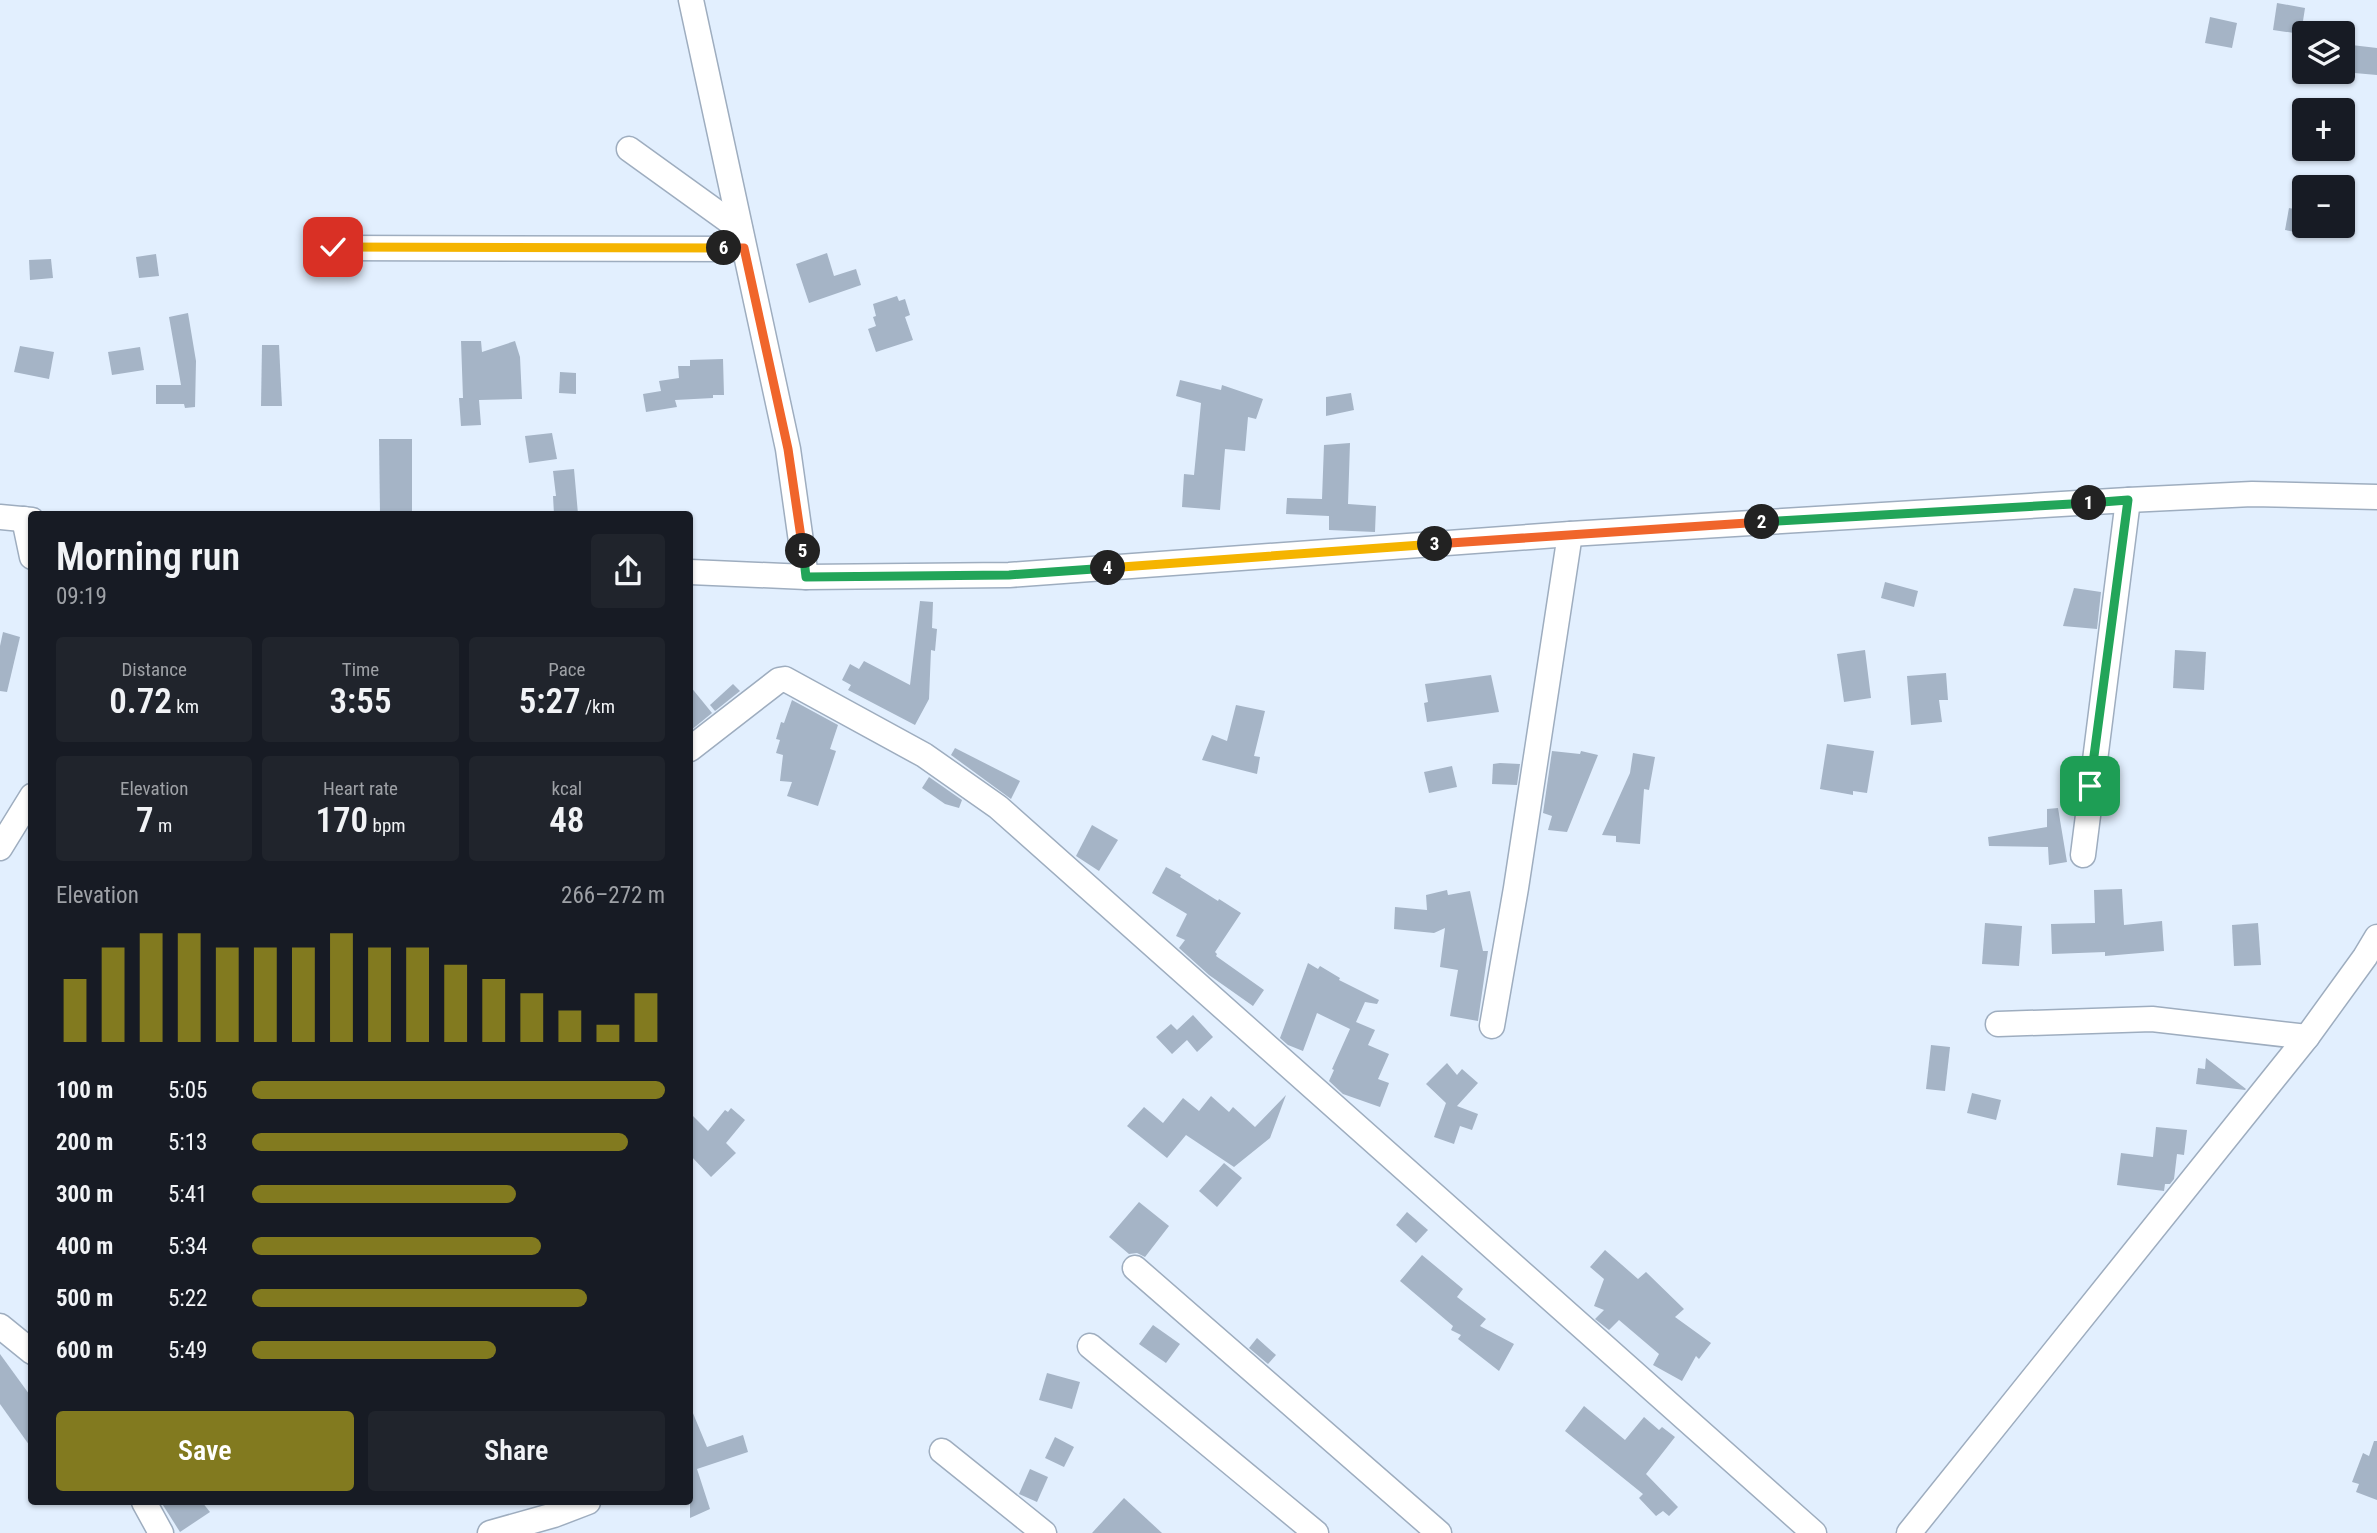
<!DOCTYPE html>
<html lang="en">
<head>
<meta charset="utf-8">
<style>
  :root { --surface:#171b24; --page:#20242c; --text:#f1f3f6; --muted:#9ea1a6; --accent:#827a1f }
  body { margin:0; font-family:"Roboto Condensed",sans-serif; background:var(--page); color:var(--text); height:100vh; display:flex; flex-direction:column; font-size:26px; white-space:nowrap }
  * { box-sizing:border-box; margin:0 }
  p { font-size:23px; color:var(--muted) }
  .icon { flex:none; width:38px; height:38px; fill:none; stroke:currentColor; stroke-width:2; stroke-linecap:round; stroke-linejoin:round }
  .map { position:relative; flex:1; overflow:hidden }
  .panel { position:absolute; left:28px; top:511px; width:665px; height:994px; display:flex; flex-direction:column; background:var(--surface); border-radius:7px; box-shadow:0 2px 5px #0004 }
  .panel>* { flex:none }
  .tools { position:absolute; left:2292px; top:21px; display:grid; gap:14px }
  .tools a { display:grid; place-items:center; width:63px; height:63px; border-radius:7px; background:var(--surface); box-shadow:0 2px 5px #0004; font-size:35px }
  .pin { position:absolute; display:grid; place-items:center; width:60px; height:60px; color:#fff; margin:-30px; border-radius:14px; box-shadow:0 4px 10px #0006 }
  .km { position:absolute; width:35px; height:35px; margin:-18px; border-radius:50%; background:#222; color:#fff; font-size:19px; line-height:35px; text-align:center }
  .round { display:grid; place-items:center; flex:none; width:74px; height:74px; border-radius:7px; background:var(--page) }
  .headline { display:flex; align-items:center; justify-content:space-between; height:119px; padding:0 28px }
  h1 { font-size:38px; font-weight:600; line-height:52px }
  .stats { display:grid; grid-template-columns:repeat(3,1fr); gap:10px; height:119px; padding:7px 28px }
  .stats div { display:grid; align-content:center; border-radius:7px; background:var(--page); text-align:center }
  .stats b { font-size:35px; font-weight:600 }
  .stats small { font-size:19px; font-weight:400 }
  .stats p { font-size:19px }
  .chart { height:196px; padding:14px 28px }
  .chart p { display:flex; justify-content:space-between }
  .chart svg { width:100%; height:126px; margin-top:7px; stroke:var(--accent); stroke-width:6 }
  .cta { display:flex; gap:14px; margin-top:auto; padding:14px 28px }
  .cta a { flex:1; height:80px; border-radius:7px; background:var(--accent); color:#fff; font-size:28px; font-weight:600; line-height:80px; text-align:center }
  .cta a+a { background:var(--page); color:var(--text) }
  ul { padding:0 28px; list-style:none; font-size:23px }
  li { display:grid; grid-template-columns:112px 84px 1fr; align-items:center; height:52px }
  li i { height:18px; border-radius:9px; background:var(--accent) }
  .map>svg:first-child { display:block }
  .building { fill:#a5b4c6 }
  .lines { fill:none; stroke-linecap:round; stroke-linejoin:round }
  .minor-casing { stroke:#9eadbf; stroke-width:27 }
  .minor { stroke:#fff; stroke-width:24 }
  .split-1-casing { stroke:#fff; stroke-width:14 }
  .split-2-casing { stroke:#fff; stroke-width:14 }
  .split-3-casing { stroke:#fff; stroke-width:14 }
  .split-4-casing { stroke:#fff; stroke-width:14 }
  .split-5-casing { stroke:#fff; stroke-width:14 }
  .split-6-casing { stroke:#fff; stroke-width:14 }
  .split-7-casing { stroke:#fff; stroke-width:14 }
  .split-1 { stroke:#22a559; stroke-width:9 }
  .split-2 { stroke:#22a559; stroke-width:9 }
  .split-3 { stroke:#f0652b; stroke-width:9 }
  .split-4 { stroke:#f5b400; stroke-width:9 }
  .split-5 { stroke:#22a559; stroke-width:9 }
  .split-6 { stroke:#f0652b; stroke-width:9 }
  .split-7 { stroke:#f5b400; stroke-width:9 }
</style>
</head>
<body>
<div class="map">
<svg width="2377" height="1533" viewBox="0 0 2377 1533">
  <rect width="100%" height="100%" fill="#e2effe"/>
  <!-- building -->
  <g class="building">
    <path d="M2277,3l28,5 -4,26 -28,-4z"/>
    <path d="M2210,17l27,6 -5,25 -27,-5z"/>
    <path d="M2343,44l34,4v27l-34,-3z"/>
    <path d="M2289,208l16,3v23l-20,-4z"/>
    <path d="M827,253l7,23 22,-7 5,16 -52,18 -13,-39z"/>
    <path d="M156,254l3,22 -20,2 -3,-21z"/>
    <path d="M51,259l2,19 -23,2 -1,-20z"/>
    <path d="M897,296l2,5 6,-2 5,16 -5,2 8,23 -37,12 -8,-23 8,-3 -3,-9 3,-1 -3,-12z"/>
    <path d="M188,313l8,48 -1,46 -10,1 -1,-4h-28v-19h25l-12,-68z"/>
    <path d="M461,341h20l1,11 33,-11 5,16 2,42 -43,1 2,25 -20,1 -2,-28h4z"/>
    <path d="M262,345h17l3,61h-21z"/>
    <path d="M20,346l34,6 -5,27 -35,-7z"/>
    <path d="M140,347l4,23 -32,5 -4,-23z"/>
    <path d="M723,359l1,36h-11v3l-38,2 2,7 -31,5 -3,-18 18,-3 -2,-10 20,-3 -1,-12h12v-6z"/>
    <path d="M560,372l16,1v21l-17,-1z"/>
    <path d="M1180,380l41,10 1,-5 41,14 -7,20 -8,-2 -3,34 -20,-2 -5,61 -38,-3 2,-33 10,1 7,-72 -25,-7z"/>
    <path d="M1351,393l3,17 -28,6v-19z"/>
    <path d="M552,433l5,26 -28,4 -4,-27z"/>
    <path d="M379,439h33v75h-32z"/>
    <path d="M1350,443l-2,61 28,2 -1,26 -46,-2v-14l-43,-2 1,-16 35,1 2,-54z"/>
    <path d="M574,469l4,45h-24l-1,-18h3l-3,-25z"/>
    <path d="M1885,582l33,9 -4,16 -33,-9z"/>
    <path d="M2074,588l27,4 -4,37 -34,-3z"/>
    <path d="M920,601l13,1 -1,26 5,1 -2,22 -4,-1 -2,49 -14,26 -67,-35 3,-5 -9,-5 8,-16 9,5 5,-8 46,24z"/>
    <path d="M3,632l17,5 -13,55 -7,-1v-45z"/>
    <path d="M1865,650l6,48 -27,4 -7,-48z"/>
    <path d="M2175,650l31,2 -2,38 -31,-2z"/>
    <path d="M1946,673l2,27h-9l3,22 -31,3 -4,-49z"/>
    <path d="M1491,675l8,37 -72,10 -3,-19 4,-1 -3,-18z"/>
    <path d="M733,684l7,7 -25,20 -5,-6z"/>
    <path d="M690,686l22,27 -22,18z"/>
    <path d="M792,700l46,25 -8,24 6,2 -18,55 -31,-10 5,-14 -12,-1 3,-26 -7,-2 4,-13 -4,-1 5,-17 3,1z"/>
    <path d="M1236,705l29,6 -11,45 6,1 -3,17 -55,-14 10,-25 15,6z"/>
    <path d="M1827,744l47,7 -7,42 -14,-2v4l-33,-6z"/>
    <path d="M955,748l65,33 -9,18 -60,-44z"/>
    <path d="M1552,751l28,3 1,-3 17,4 -31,77 -19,-2 4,-14 -9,-3z"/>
    <path d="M1633,753l22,4 -6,33 -5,-1 -4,55 -24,-2v-6l-14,-1 28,-62z"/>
    <path d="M1500,763l20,1 -3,21 -25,-1 1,-20z"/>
    <path d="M1452,766l5,21 -28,6 -5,-21z"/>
    <path d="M929,777l33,23 -3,8 -14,-4 -23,-16z"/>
    <path d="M2058,808l9,54 -18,3 -1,-18 -59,-1 -1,-9 59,-10v-18z"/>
    <path d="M1092,825l26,15 -19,31 -23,-15z"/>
    <path d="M1166,867l15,8 -1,2 38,24 1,-2 22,14 -26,39 2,2 -1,2 48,34 -11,16 -44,-31 -30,-27 6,-8 -9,-4 11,-22 -35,-21z"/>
    <path d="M2122,889l2,36 38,-4 2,30 -59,5v-4l-53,2 -1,-30 44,-1 -1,-33z"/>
    <path d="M1447,890l1,5 22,-4 13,60h5l-10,70 -28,-5 8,-46 -18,-3 5,-39 -11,5 -40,-4 1,-22 32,3 -1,-15z"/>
    <path d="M1985,923l37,3 -3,40 -37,-2z"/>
    <path d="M2258,923l3,42 -27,1 -2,-41z"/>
    <path d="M1308,963l10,6 2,-3 20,12 -1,2 40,20 -2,4 -12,-2 -9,20 19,8 -7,15 21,9 -11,25 11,4 -9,24 -37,-13 -14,-13 5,-11 -2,-1 18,-40 -33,-16 -14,38 -15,-6 -8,-7z"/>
    <path d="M1193,1015l20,22 -16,15 -10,-12 -15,14 -16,-17 15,-13 6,6z"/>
    <path d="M1931,1045l19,2 -5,44 -19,-2z"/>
    <path d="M2206,1058l40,31 -1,1 -49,-6 2,-16 7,1z"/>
    <path d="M1447,1063l10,12 5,-6 16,14 -21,23 21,8 -6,16 -12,-4 -6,18 -20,-7 12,-34 -20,-19z"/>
    <path d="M1972,1093l29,7 -5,20 -29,-7z"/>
    <path d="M1286,1095l-16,43 -36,29 -48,-32 -19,23 -40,-32 17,-19 19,16 20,-25 16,13 12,-15 18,16 4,-5 22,20z"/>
    <path d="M731,1108l14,12 -19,23 10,10 -25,24 -21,-22v-42l18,18 17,-21 3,2z"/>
    <path d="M2156,1127l31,3 -3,25 -7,-1 -3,25 -4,5h-5l-1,7 -47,-6 4,-32 32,4z"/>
    <path d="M1224,1163l18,15 -25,29 -18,-16z"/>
    <path d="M1139,1202l30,24 -24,31 -8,-4 -8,1 -20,-17z"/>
    <path d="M1407,1212l21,18 -12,13 -20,-18z"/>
    <path d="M1605,1250l33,29 8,-7 38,37 -9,8 36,26 -12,16 -3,-3 -14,25 -29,-16 6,-11 -40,-34 -10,10 -14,-11 9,-9 -10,-4 10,-27 -14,-12z"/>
    <path d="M1422,1255l41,34 -6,8 29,22 -6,7 34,18 -15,27 -41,-32 3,-4 -10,-5 2,-4 -53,-45z"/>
    <path d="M1153,1325l27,19 -14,19 -27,-19z"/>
    <path d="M1257,1338l19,17 -8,9 -19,-16z"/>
    <path d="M0,1354l32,44v51l-32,-45z"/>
    <path d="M1047,1373l33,9 -8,27 -33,-9z"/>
    <path d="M690,1406l17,41 36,-12 5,17 -51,17 13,40 -20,9z"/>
    <path d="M1584,1406l41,34 19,-23 15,13 3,-3 13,10 -29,37 32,33 -9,9 -6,-5 -7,5 -17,-18 4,-4 -78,-63z"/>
    <path d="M1055,1437l19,10 -10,20 -19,-9z"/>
    <path d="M2374,1441h3v59l-21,-8 3,-8 -7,-2 11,-29 6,3z"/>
    <path d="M1030,1469l18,8 -11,25 -18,-8z"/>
    <path d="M1124,1498l38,35h-70z"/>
    <path d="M161,1502h41l8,10 -30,20z"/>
  </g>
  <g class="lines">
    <defs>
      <g id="minor">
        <path d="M691,0l97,449 18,128"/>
        <path d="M629,149l111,80"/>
        <path d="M333,248l411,1"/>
        <path d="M0,517l32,3"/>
        <path d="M24,519l8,38"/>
        <path d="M690,572l116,5 203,-2 561,-41 558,-34 124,-6 125,3"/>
        <path d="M690,749l89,-69 6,-1 139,76 74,52 816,726"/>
        <path d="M0,848l32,-52"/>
        <path d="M2083,855l45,-355"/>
        <path d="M1998,1024l154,-5 155,18"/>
        <path d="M1492,1026l24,-138 54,-354"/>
        <path d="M1135,1268l304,265"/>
        <path d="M0,1326l32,26"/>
        <path d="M1090,1346l226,187"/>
        <path d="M942,1451l102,82"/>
        <path d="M144,1502l17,31"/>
        <path d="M490,1533l64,-18 34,-13"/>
        <path d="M1909,1533l398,-496 58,-80 12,-20"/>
      </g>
    </defs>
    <!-- minor casing -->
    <use href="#minor" class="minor-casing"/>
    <!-- minor -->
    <use href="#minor" class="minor"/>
  </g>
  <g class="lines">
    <defs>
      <path id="split-1" d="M2089,503l39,-3 -38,286"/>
      <path id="split-2" d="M1762,522l327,-19"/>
      <path id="split-3" d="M1435,544l327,-22"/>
      <path id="split-4" d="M1108,568l327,-24"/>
      <path id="split-5" d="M803,551l3,26 203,-2 99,-7"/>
      <path id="split-6" d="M724,248h20l44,201 15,102"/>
      <path id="split-7" d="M333,247l391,1"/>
    </defs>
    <!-- split-1 casing -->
    <use href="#split-1" class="split-1-casing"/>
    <!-- split-2 casing -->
    <use href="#split-2" class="split-2-casing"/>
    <!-- split-3 casing -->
    <use href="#split-3" class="split-3-casing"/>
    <!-- split-4 casing -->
    <use href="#split-4" class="split-4-casing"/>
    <!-- split-5 casing -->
    <use href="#split-5" class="split-5-casing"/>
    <!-- split-6 casing -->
    <use href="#split-6" class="split-6-casing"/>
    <!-- split-7 casing -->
    <use href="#split-7" class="split-7-casing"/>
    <!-- split-1 -->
    <use href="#split-1" class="split-1"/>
    <!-- split-2 -->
    <use href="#split-2" class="split-2"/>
    <!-- split-3 -->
    <use href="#split-3" class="split-3"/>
    <!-- split-4 -->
    <use href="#split-4" class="split-4"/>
    <!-- split-5 -->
    <use href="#split-5" class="split-5"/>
    <!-- split-6 -->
    <use href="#split-6" class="split-6"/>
    <!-- split-7 -->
    <use href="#split-7" class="split-7"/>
  </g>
</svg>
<div class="tools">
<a><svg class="icon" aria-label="layers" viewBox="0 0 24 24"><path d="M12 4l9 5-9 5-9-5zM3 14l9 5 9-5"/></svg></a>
<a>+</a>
<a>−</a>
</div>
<div class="pin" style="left:2090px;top:786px;background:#1e9e55"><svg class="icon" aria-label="arrive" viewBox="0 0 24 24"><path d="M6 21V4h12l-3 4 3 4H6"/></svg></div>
<div class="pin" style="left:333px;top:247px;background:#d93025"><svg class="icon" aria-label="check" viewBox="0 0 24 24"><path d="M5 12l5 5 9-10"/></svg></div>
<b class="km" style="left:2089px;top:503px">1</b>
<b class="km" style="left:1762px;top:522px">2</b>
<b class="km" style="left:1435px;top:544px">3</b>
<b class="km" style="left:1108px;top:568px">4</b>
<b class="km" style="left:803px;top:551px">5</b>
<b class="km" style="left:724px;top:248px">6</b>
<section class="panel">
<div class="headline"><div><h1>Morning run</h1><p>09:19</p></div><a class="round"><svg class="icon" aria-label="share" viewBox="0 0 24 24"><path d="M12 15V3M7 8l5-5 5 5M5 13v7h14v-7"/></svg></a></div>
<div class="stats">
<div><p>Distance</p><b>0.72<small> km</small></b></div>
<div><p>Time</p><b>3:55</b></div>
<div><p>Pace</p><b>5:27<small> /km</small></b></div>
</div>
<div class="stats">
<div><p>Elevation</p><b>7<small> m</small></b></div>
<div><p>Heart rate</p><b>170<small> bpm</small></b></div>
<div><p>kcal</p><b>48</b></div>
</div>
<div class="chart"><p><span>Elevation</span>266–272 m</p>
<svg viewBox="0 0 160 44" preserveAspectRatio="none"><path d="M5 44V22M15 44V11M25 44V6M35 44V6M45 44V11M55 44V11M65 44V11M75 44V6M85 44V11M95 44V11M105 44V17M115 44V22M125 44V27M135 44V33M145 44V38M155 44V27"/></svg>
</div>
<ul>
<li><b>100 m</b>5:05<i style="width:100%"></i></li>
<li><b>200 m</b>5:13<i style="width:91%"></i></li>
<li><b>300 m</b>5:41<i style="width:64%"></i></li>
<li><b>400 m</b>5:34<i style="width:70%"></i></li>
<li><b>500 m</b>5:22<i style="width:81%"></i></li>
<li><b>600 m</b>5:49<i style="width:59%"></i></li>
</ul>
<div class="cta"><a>Save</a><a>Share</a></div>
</section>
</div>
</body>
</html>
